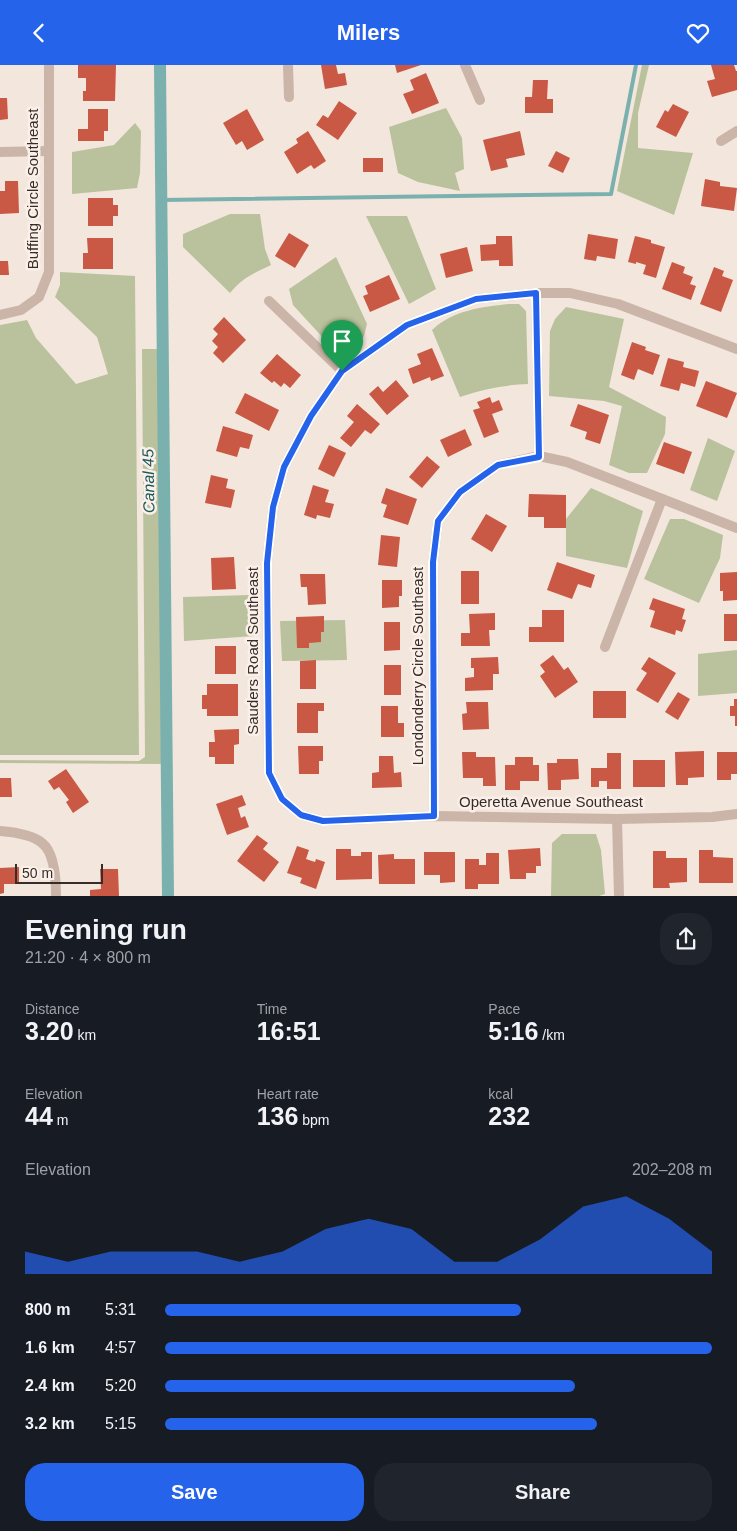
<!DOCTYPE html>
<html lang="en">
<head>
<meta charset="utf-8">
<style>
  :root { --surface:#171b24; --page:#20242c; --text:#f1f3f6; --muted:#9ea1a6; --accent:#2563eb }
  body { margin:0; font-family:Helvetica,sans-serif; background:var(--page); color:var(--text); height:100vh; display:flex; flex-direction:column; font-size:19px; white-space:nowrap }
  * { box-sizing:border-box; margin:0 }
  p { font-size:16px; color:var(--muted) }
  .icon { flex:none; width:28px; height:28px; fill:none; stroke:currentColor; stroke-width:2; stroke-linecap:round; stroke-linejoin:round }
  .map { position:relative; height:831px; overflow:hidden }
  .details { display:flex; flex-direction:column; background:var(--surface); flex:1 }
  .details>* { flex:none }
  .scale { position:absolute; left:15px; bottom:12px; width:88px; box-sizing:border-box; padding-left:5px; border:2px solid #382c28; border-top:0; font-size:14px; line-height:18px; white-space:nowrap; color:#382c28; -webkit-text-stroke:4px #faf0e9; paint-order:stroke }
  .pin { position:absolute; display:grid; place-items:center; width:42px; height:42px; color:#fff; margin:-51px -21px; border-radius:50% 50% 50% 0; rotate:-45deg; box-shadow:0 0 5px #0007 }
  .pin .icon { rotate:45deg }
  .round { display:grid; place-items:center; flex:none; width:52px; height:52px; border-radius:20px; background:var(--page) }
  .headline { display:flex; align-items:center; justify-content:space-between; height:85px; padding:0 25px }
  h1 { font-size:28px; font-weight:700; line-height:38px }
  .figures { display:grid; grid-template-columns:repeat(3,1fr); gap:8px; height:85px; padding:5px 25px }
  .figures div { display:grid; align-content:center }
  .figures b { font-size:25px; font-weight:700 }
  .figures small { font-size:14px; font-weight:400 }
  .figures p { font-size:14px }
  .chart { height:140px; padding:10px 25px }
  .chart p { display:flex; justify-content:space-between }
  .chart svg { width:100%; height:90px; margin-top:5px; fill:var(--accent); opacity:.7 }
  .action { display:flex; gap:10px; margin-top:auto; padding:10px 25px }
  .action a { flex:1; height:58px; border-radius:20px; background:var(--accent); color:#fff; font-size:20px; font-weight:700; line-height:58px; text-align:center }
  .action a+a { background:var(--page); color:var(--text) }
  ul { padding:0 25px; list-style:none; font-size:16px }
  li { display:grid; grid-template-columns:80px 60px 1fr; align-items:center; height:38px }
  li i { height:12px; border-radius:6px; background:var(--accent) }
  header { display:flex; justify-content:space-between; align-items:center; height:65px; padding:0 25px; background:var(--accent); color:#fff; font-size:22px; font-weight:700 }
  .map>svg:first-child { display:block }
  .green { fill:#b9c29c }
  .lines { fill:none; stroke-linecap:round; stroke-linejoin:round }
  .stream { stroke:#7ab1ae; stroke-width:4 }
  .canal { stroke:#7ab1ae; stroke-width:12 }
  .building { fill:#c95844 }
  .minor { stroke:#cbb5a8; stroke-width:10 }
  .route-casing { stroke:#fff; stroke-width:10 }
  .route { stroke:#2563eb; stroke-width:6 }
  .labels { text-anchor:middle; stroke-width:5; stroke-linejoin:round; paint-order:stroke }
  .street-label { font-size:15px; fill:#382c28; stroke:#faf0e9 }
  .water-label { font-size:16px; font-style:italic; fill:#1c5a59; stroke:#faf0e9 }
</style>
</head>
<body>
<header><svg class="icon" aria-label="back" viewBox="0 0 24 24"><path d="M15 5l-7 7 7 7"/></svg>Milers<svg class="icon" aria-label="heart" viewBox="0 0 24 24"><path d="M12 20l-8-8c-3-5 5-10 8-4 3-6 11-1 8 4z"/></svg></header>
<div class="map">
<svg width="737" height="831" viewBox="0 0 737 831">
  <rect width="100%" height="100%" fill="#f3e6dc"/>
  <!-- green -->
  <g class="green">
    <path d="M642,0h7l-11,48v35l55,5 -19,62 -57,-24z"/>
    <path d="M446,43l16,30 2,31 -9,4 5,18 -42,-9 -20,-9 -9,-46z"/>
    <path d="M135,58l6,8 -1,42 -3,15 -65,6v-42l42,-7z"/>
    <path d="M230,149h30l5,35 6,16c-17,8 -29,13 -41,28l-47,-46v-13z"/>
    <path d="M366,151h41l29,73 -27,15z"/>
    <path d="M336,192l31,67 -3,12 -14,14 -14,2 -43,-47 -4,-16z"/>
    <path d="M60,207l75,4 4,479h-139v-430l27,-5 9,18 40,46 32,-10 -11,-37 -42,-40 5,-12z"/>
    <path d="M509,239h10l7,7 2,73c-24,1 -45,5 -68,13l-28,-67c21,-20 50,-23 77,-26z"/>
    <path d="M566,242l58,12 -15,68 57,30 -1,17 -18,39h-18l-20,-8 13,-59 -18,-5 -55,-5 1,-65 5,-12z"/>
    <path d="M142,284h26l-3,415 -165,-1v-3l139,1 6,-4z"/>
    <path d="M708,373l27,13 -18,50 -27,-11z"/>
    <path d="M591,423l52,23 -16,57 -61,-12v-37z"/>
    <path d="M670,454h14l39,16 -3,23 -21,45 -55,-24z"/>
    <path d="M250,530l4,41 -70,5 -1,-44z"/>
    <path d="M345,555l2,40 -65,1 -2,-40z"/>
    <path d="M737,585v43l-39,3v-42z"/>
    <path d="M562,769h34l5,16 4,44 -6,2h-48l1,-53z"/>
  </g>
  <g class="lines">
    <!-- stream -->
    <path class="stream" d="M161,135l450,-6 25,-129"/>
    <!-- canal -->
    <path class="canal" d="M160,0l8,831"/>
  </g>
  <!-- building -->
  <g class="building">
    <path d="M78,0h38l-1,36h-32v-10h3v-13h-8z"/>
    <path d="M321,0h15l2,9 7,-1 2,12 -22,4z"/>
    <path d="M395,0h26l-24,8z"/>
    <path d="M711,0h23l2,6h1v19l-25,7 -5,-16 8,-2z"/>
    <path d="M426,8l13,30 -27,11 -9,-20 11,-4 -4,-10z"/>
    <path d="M533,15h15l-1,19h6v14h-28v-16h7z"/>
    <path d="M0,33h7l1,21 -8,1z"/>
    <path d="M339,36l18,12 -19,27 -22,-15 7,-10 5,3z"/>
    <path d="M673,39l16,8 -13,25 -20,-10 9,-17 3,2z"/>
    <path d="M88,44h20v22h-4v10h-26v-12h10z"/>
    <path d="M247,44l17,31 -17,10 -5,-9 -6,4 -13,-22z"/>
    <path d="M308,66l18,30 -12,8 -3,-4 -14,9 -13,-22 14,-9 -2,-4z"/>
    <path d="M520,66l5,24 -19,4 2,8 -17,4 -8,-31z"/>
    <path d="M556,86l14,7 -7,15 -15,-7z"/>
    <rect x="363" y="93" width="20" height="14"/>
    <path d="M705,114l15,3v4l17,2 -3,23 -33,-5z"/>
    <path d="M5,116h13l1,32 -19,1v-23h5z"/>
    <path d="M88,133h25v7h5v11h-5v10h-25z"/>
    <path d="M289,168l20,12 -14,23 -20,-12z"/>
    <path d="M588,169l30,5 -3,20 -18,-3 -1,5 -12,-2z"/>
    <path d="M496,171h16l1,30h-14v-6l-18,1 -1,-16 16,-1z"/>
    <path d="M635,171l16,4v3l14,4 -9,31 -13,-4 3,-9 -10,-3v2l-8,-2z"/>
    <path d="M87,173h26v31h-30v-16h5z"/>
    <path d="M467,182l6,24 -27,7 -6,-24z"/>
    <path d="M0,196h8l1,14h-9z"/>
    <path d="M672,197l13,5 -2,6 10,4 -3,7 6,2 -5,14 -29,-11z"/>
    <path d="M714,202l10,4 -2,5 11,4 -12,32 -21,-8z"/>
    <path d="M389,210l11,24 -30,13 -7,-16 5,-2 -3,-8z"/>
    <path d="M224,252l22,23 -23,23 -10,-10 5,-6 -6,-6 6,-7 -5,-5z"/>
    <path d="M632,277l14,5 -1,3 15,5 -7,20 -15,-6 -4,11 -13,-5z"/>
    <path d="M432,283l12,28 -13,5 -1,-4 -17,7 -5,-15 13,-5 -4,-10z"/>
    <path d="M277,289l24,21 -11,13 -6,-5 -3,4 -7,-6 -2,2 -12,-10z"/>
    <path d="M668,293l16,4 -1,5 16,4 -4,16 -14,-4 -2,8 -19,-5z"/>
    <path d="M396,315l13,16 -22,19 -18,-21 9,-8 5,6z"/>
    <path d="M706,316l31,12 -10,25 -31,-12z"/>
    <path d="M245,328l34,17 -10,21 -34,-18z"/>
    <path d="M490,332l2,6 7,-3 4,10 -11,4 7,18 -15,6 -11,-28 7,-2 -3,-6z"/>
    <path d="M357,339l23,20 -9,10 -6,-4 -14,17 -11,-9 14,-16 -7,-6z"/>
    <path d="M578,339l31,11 -9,29 -15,-5 2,-7 -17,-6z"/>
    <path d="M223,361l30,9 -4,14 -9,-2 -3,10 -21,-6z"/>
    <path d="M465,364l7,16 -24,12 -8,-17z"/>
    <path d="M664,377l28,10 -8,22 -28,-10z"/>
    <path d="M329,380l17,8 -12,24 -16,-8z"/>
    <path d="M427,391l13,11 -18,21 -13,-11z"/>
    <path d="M211,410l17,4 -2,9 9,2 -4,18 -26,-5z"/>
    <path d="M313,420l16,5 -4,12 9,2 -4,14 -13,-3 -1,4 -12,-4z"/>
    <path d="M386,423l31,11 -9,26 -25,-8 4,-12 -6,-2z"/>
    <path d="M529,429l37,1v33h-22v-11h-16z"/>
    <path d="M486,449l21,12 -15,26 -21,-13z"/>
    <path d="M381,470l19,2 -3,30 -19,-2z"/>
    <path d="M234,492l2,32 -24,1 -1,-32z"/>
    <path d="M557,497l38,13 -4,13 -13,-4 -6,15 -25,-9z"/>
    <rect x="461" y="506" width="18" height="33"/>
    <path d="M737,507v28l-14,1v-10h-3v-18z"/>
    <path d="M300,509h25l1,30 -18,1 -1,-18h-6z"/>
    <path d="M382,515h20v16h-3v11l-17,1z"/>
    <path d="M653,533l32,11 -3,10 4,1 -4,12 -6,-2 -1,5 -25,-8 5,-16 -6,-2z"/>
    <path d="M542,545h22v32h-35v-15h13z"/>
    <path d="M495,548v17h-6l1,16h-29v-13h9l-1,-19z"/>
    <rect x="724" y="549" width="13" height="27"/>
    <path d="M324,551v16h-3v10l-12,1v5h-12l-1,-31z"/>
    <path d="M384,557h16v28l-16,1z"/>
    <rect x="215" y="581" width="21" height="28"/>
    <path d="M553,590l11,15 4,-3 10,15 -23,16 -15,-22 5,-4 -5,-7z"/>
    <path d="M498,592l1,17h-6v16l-28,1v-13l9,-1v-9h-3v-10z"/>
    <path d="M649,592l27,16 -18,30 -22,-13 11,-17 -6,-4z"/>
    <path d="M316,595v29h-16v-28z"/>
    <rect x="384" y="600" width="17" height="30"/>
    <path d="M207,619h31v32h-31v-7h-5v-14h5z"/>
    <rect x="593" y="626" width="33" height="27"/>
    <path d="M678,627l12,7 -12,21 -13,-8z"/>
    <path d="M734,634h3v27h-2v-10h-5v-10h4z"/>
    <path d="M466,637h22l1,27 -26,1 -1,-16 5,-1z"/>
    <path d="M297,638h27v8h-6v22h-21z"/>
    <path d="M381,641h17v17h6v14h-23z"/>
    <path d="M239,664v15l-5,1v19h-19v-7h-6v-15h6l-1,-12z"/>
    <path d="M298,681h25v15h-4v13h-20z"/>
    <path d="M704,686v26l-16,1v7h-12l-1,-33z"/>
    <path d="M462,687h14v5h19l1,29h-13v-8h-20z"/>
    <path d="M717,687h20v22h-6v6h-14z"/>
    <path d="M607,688h14v36h-14v-8h-8v6h-8v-19h16z"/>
    <path d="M379,691h14l1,17 7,-1 1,15 -30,1v-15l7,-1z"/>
    <path d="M515,692h18v8h6v16h-19v9h-15v-25h10z"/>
    <path d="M557,694h21l1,20 -18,1v10h-13l-1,-27h10z"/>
    <rect x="633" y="695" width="32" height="27"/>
    <path d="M66,704l23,33 -16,11 -7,-11 3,-2 -10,-13 -5,3 -6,-9z"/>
    <path d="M0,713h11l1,19h-12z"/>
    <path d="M242,730l4,10 -8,3 3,10 4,-2 4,11 -22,8 -11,-31z"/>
    <path d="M257,770l11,8 -5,6 16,13 -15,20 -27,-21z"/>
    <path d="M297,781l12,4 -3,9 9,3 1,-3 9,3 -9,27 -16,-6 2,-5 -15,-5z"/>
    <path d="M540,783l1,18h-5v7h-10v6h-16l-2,-29z"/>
    <path d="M336,784h15v7h10v-4h11v27l-36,1z"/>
    <path d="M699,785h14v7l20,1v25h-34z"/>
    <path d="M653,786h13v7h21v24l-18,1 1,5h-17z"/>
    <path d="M424,787h31v30l-15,1v-8h-16z"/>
    <path d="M486,788h13v31h-21v5h-13v-30h14v6h7z"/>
    <path d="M394,789v5h21v25h-36l-1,-29z"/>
    <path d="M19,802v17h-15v9l-4,1v-26z"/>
    <path d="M100,804h18l1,27h-29v-6l11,-1z"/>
  </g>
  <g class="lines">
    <!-- minor -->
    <g class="minor">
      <path d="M288,0l1,32"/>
      <path d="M465,0l15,35"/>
      <path d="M721,76l16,-10"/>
      <path d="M0,87l48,-1"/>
      <path d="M536,228l3,163"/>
      <path d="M269,236l73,70"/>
      <path d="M0,250l21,-5 18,-13 10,-25v-207"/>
      <path d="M737,284l-119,-45 -48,-11h-34l-60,6 -69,26 -65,46 -31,45 -27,51 -11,40 -6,56 2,210 13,26 19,16 22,6 111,-5 183,3 95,-2 25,-3"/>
      <path d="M605,582l57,-148"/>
      <path d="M434,751l-1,-254 5,-41 22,-29 38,-27 41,-9 28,6 170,66"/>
      <path d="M617,754l2,77"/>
      <path d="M0,766c12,1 33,4 42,12 13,10 14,38 14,53"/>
    </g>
  </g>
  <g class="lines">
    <defs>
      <path id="route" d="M536,228l3,164 -41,8 -38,27 -22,29 -5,41 1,254 -111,5 -22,-6 -19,-16 -13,-26 -2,-210 6,-56 11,-40 27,-51 31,-45 65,-46 69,-26z"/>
    </defs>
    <!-- route casing -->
    <use href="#route" class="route-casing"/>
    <!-- route -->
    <use href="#route" class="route"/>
  </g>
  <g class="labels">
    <!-- street labels -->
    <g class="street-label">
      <text transform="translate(33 124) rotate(-90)" y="5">Buffing Circle Southeast</text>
      <text transform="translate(253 586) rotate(-90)" y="5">Sauders Road Southeast</text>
      <text transform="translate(418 601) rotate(-90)" y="5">Londonderry Circle Southeast</text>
      <text x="551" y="742">Operetta Avenue Southeast</text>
    </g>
    <!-- water labels -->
    <g class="water-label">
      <text transform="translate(148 416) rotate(-91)" y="6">Canal 45</text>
    </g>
  </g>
</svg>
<div class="scale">50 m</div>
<div class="pin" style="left:342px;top:306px;background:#1e9e55"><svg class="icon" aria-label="arrive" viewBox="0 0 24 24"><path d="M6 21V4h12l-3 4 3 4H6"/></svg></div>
</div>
<section class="details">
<div class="headline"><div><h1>Evening run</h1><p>21:20 · 4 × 800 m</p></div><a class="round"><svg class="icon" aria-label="share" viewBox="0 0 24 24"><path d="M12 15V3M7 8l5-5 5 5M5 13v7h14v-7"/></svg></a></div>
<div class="figures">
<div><p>Distance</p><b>3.20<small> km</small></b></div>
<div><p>Time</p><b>16:51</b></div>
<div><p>Pace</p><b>5:16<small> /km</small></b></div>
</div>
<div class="figures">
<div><p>Elevation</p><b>44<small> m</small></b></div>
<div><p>Heart rate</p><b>136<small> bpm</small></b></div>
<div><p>kcal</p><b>232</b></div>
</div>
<div class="chart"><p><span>Elevation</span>202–208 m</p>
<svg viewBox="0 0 160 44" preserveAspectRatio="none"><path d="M0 44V33L10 38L20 33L30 33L40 33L50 38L60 33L70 22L80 17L90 22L100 38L110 38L120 27L130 11L140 6L150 17L160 33V44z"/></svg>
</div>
<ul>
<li><b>800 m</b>5:31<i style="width:65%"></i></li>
<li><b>1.6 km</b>4:57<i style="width:100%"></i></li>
<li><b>2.4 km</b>5:20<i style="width:75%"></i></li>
<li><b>3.2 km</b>5:15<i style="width:79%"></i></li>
</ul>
<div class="action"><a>Save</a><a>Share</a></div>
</section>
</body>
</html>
